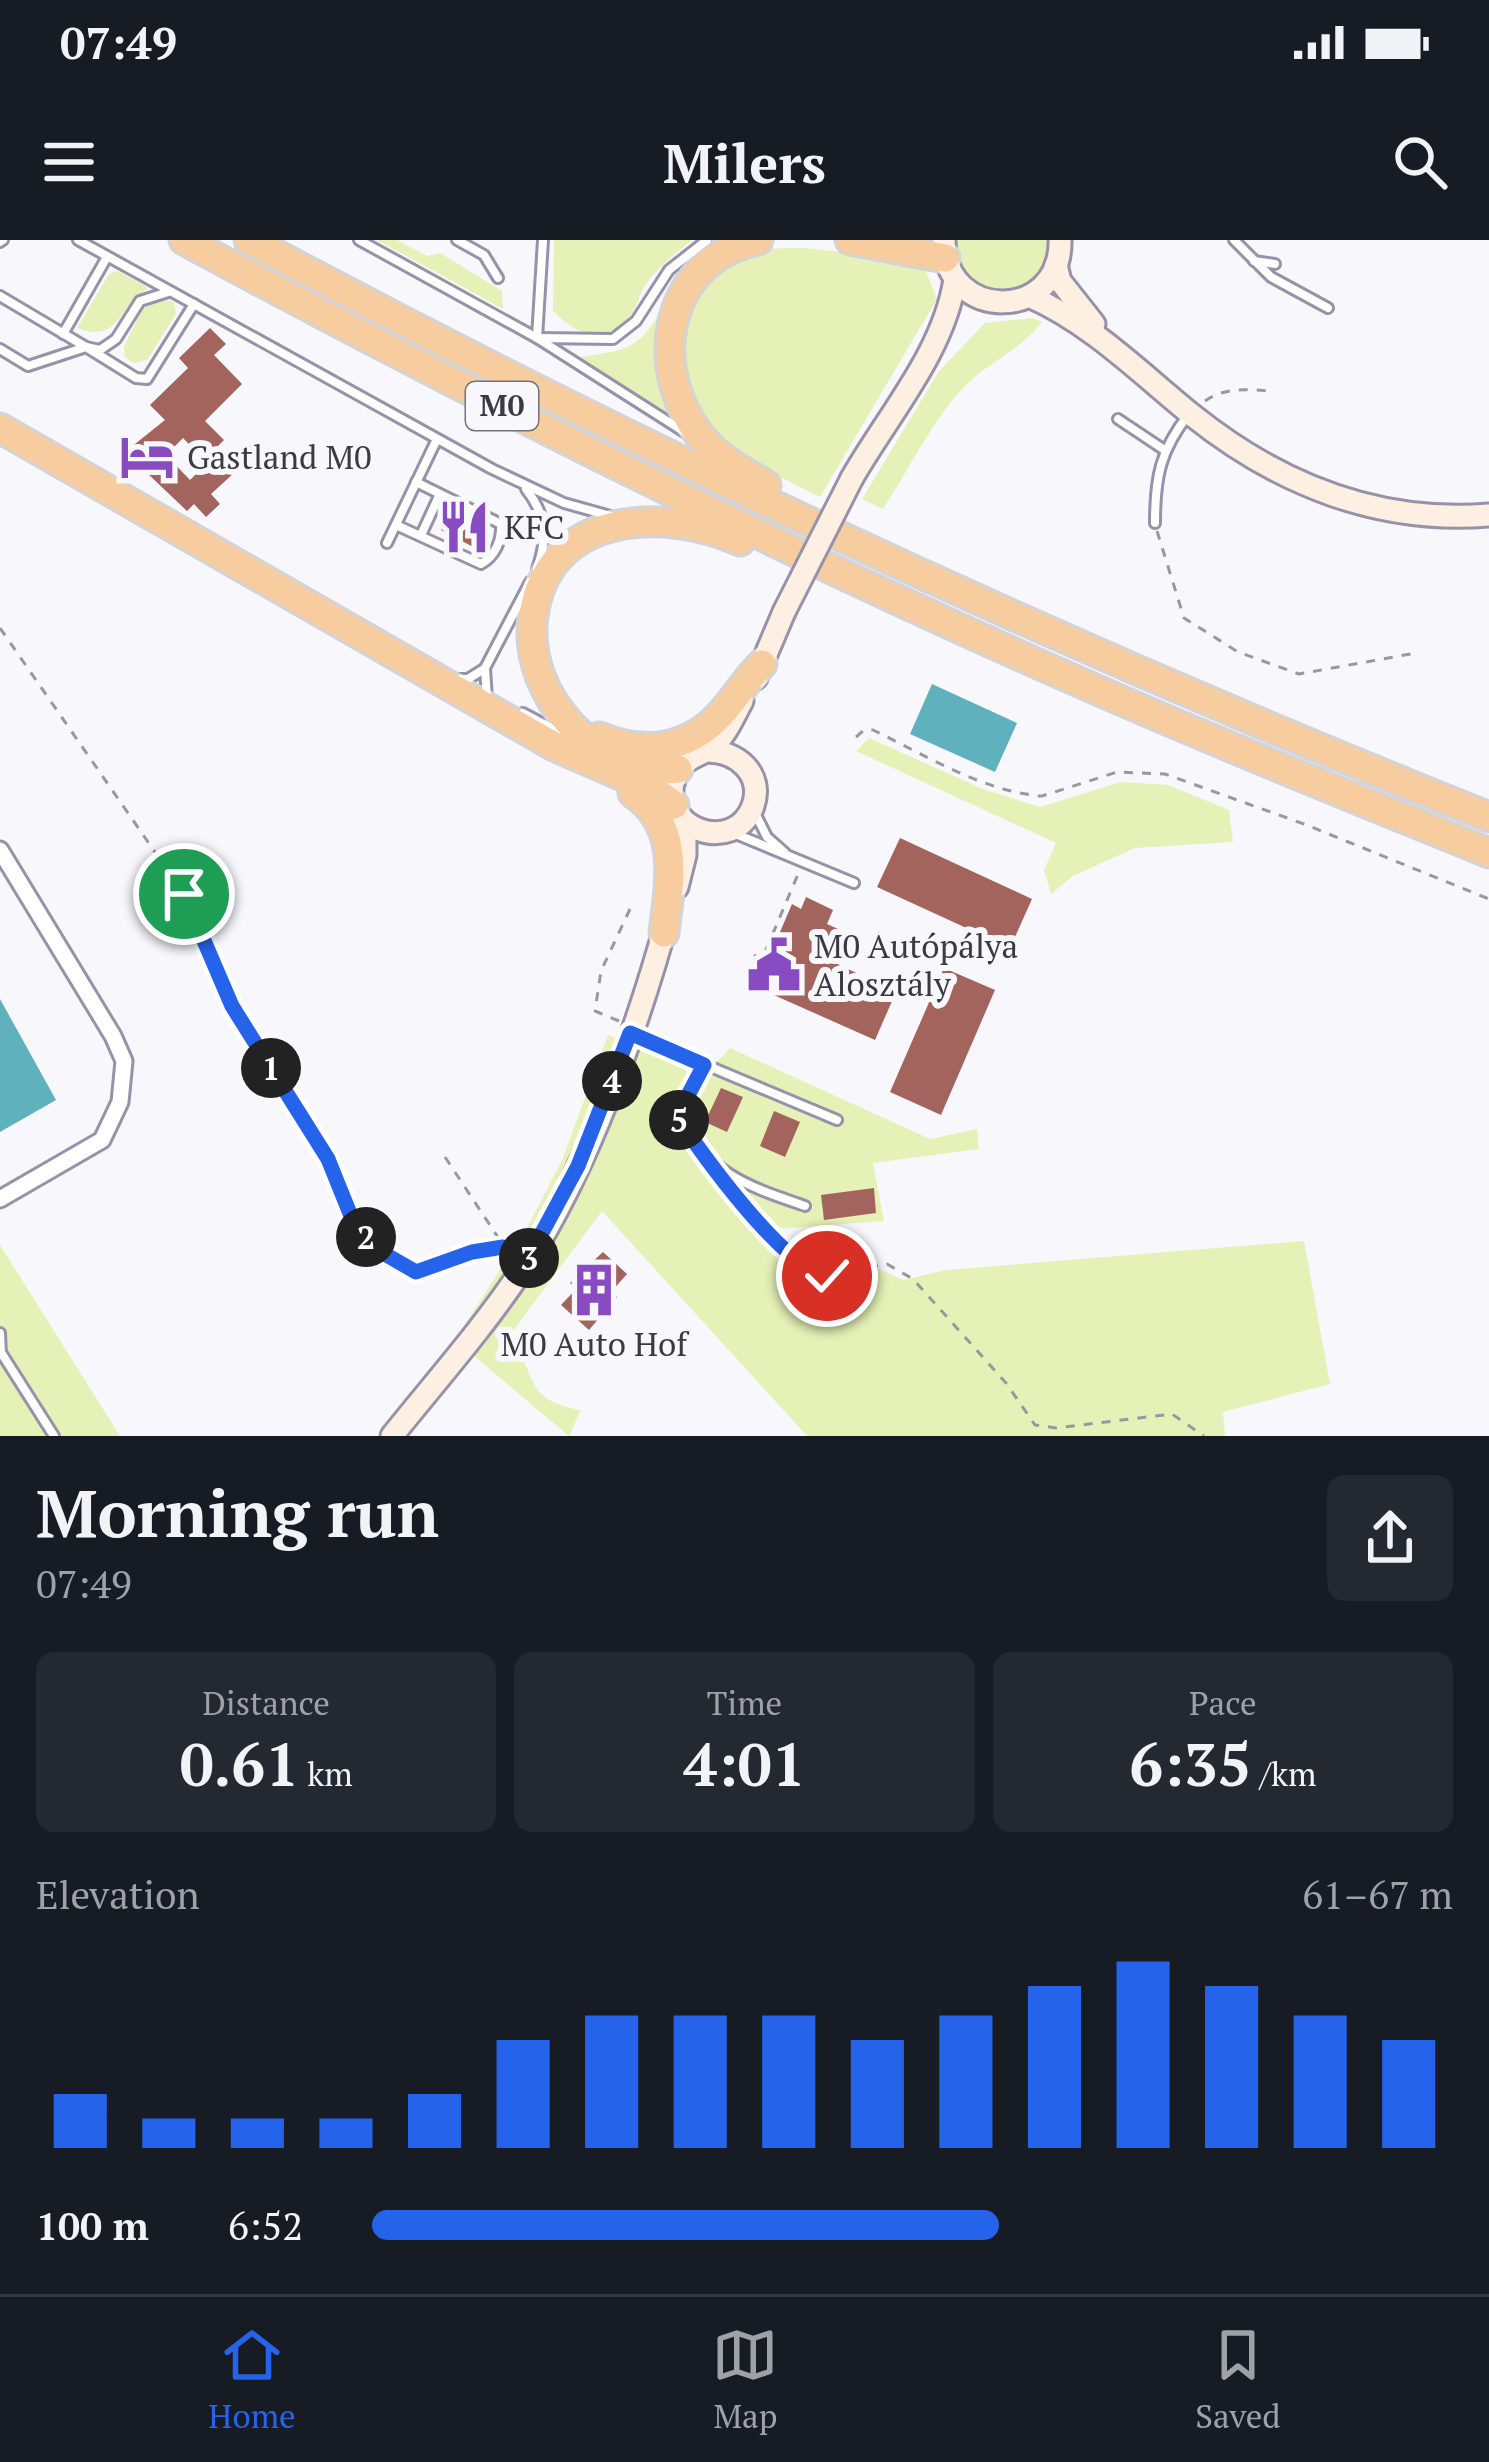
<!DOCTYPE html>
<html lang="en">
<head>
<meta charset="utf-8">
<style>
  :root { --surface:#171b24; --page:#242831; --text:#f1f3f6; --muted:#9ea1a6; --line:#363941; --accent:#2563eb }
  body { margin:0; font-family:"PT Serif",serif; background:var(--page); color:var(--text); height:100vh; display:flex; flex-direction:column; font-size:45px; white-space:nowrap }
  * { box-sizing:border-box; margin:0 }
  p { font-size:39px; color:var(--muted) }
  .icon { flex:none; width:66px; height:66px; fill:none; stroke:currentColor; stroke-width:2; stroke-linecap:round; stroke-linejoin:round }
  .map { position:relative; height:1196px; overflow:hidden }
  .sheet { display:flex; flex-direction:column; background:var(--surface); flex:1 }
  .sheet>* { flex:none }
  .pin { position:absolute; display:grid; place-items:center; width:102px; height:102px; color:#fff; margin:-51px; border:6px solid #fff; border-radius:50%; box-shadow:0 3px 12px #0007 }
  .km { position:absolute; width:60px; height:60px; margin:-30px; border-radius:50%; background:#222; color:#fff; font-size:33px; line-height:60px; text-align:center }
  .round { display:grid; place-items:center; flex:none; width:126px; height:126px; border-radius:18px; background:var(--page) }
  .headline { display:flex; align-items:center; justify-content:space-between; height:204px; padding:0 36px }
  h1 { font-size:66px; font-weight:600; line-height:90px }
  .stats { display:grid; grid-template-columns:repeat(3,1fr); gap:18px; height:204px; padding:12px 36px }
  .stats div { display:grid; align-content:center; border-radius:18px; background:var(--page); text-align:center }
  .stats b { font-size:60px; font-weight:600 }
  .stats small { font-size:33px; font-weight:400 }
  .stats p { font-size:33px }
  .chart { height:336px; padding:24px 36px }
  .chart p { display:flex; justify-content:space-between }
  .chart svg { width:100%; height:216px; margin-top:12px; stroke:var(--accent); stroke-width:6 }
  ul { padding:0 36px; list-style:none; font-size:39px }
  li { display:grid; grid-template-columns:192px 144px 1fr; align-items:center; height:90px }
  li i { height:30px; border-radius:15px; background:var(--accent) }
  .status { display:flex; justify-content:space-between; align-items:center; height:84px; padding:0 60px; background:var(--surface); direction:ltr }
  .status svg { height:33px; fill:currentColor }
  header { display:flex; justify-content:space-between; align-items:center; height:156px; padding:0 36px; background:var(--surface); font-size:54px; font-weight:600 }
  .tab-bar { display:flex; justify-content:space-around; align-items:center; height:168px; border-top:3px solid var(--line); background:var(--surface); font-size:33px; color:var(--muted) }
  .tab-bar a { display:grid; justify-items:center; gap:6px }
  .tab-bar .selected { color:var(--accent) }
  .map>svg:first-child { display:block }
  .green { fill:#e6f1b7 }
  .water { fill:#5eb1bd }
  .building { fill:#a3645e; fill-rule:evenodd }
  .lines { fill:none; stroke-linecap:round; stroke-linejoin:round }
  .lane-casing { stroke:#9692aa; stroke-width:14 }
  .street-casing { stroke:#9692aa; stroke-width:21 }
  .secondary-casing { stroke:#9692aa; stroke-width:27 }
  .highway-casing { stroke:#d4d3d6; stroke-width:33 }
  .path { stroke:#99989f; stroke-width:3; stroke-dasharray:9 9; stroke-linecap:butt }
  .lane { stroke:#fff; stroke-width:8 }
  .street { stroke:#fff; stroke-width:15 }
  .secondary { stroke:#fdf0e2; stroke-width:21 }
  .highway { stroke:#f7cc9f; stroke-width:27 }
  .secondary-bridge-casing { stroke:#9692aa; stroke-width:27; stroke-linecap:butt }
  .secondary-bridge { stroke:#fdf0e2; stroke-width:21 }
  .route-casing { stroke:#fff; stroke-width:24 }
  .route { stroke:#2563eb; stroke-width:15 }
  .labels { text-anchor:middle; stroke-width:12; stroke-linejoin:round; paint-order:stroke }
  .shield { fill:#f8f7fc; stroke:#74727a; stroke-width:3 }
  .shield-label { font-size:30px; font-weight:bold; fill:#3b3943 }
  .poi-label { font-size:33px; fill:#3b3943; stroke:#f8f7fc; text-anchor:start }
</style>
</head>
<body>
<div class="status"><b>07:49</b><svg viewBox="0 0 49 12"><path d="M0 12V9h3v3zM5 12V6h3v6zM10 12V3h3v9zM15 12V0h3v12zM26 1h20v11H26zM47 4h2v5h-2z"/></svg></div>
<header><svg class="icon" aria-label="menu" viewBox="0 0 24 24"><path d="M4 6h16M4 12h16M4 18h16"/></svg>Milers<svg class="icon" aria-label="search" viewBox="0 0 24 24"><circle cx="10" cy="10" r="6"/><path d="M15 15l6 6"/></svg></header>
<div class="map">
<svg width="1489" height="1196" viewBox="0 0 1489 1196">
  <rect width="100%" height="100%" fill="#f8f7fc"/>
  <!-- green -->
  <g class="green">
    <path d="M377,0h20l30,16 13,-3 62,38 1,18z"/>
    <path d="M554,0h138c-17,14 -36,28 -48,47 -5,8 -6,19 -12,26 -24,34 -55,23 -79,-2z"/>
    <path d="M949,0h102c-3,43 -44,69 -80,41 -4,-3 -12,-9 -15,-13 -4,-7 -5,-20 -7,-28z"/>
    <path d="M805,8l117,13 15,38 -117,198c-21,-11 -102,-49 -112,-64 -40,-64 -34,-160 51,-182 14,-4 32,-2 46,-3z"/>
    <path d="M117,31l32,17c-33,19 -28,56 -72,40l32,-54z"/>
    <path d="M670,54l8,126 -98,-63c57,-7 63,-13 90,-63z"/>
    <path d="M164,60l10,2 2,12 -29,46 -13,3 -9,-6 -1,-11 19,-38z"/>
    <path d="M1032,78l10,4c-21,28 -56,41 -80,67 -31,34 -54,82 -79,120l-21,-10 77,-128 46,-48z"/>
    <path d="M869,498l114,51 57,18 81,-25 47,3 61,25 4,32 -98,6 -62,28 -22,18 -7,-24 12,-27 -200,-92z"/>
    <path d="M608,795l98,39 24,-26 200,91 47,-10 2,20 -106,14 11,58 -121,9 38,48 20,6 58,-15 24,11 43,-10 358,-29 26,143 -107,28 2,24h-418l-205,-225 -95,128c35,35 12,60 74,71l-12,26 -114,-96 73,-114 35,-68z"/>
    <path d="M0,1005l120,191h-120z"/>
  </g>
  <!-- water -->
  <g class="water">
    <path d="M932,444l85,39 -22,49 -85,-38z"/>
    <path d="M0,759l56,101 -56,32z"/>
  </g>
  <!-- building -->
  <g class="building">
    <path d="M210,88l16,16 -12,11 28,29 -37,37 19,19 -11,11 21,22 -23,21 9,10 -14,13 -12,-13 -7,7 -62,-59 40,-32 -15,-15 38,-37 -9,-10zM183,198l24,25 -17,17 -24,-25z"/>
    <path d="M452,269l34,17 -2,3 5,3 -10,18 -38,-20z"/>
    <path d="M900,598l132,61 -22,49 -133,-61z"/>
    <path d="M806,657l27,13 -6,14 11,5 -13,29 71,34 -21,48 -108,-48 24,-54 -11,-6 12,-28 9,5z"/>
    <path d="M944,728l51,22 -54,125 -51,-23z"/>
    <path d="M721,848l22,9 -16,35 -22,-10z"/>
    <path d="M774,871l26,11 -15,35 -25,-11z"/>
    <path d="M874,948l2,25 -52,7 -3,-25z"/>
    <path d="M603,1012l24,22 -16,18 6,5 -28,33 -28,-25 16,-17 -7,-5z"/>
  </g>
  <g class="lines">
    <defs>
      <g id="lane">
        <path d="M78,0l414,229 72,34 50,14"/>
        <path d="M359,0l178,98 149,95"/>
        <path d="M457,0l27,15 14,23"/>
        <path d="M1234,0l37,37 57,31"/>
        <path d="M0,2l3,-2"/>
        <path d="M1254,21l21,3"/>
        <path d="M0,56l86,51 14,3 16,-11 24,-38 28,-9"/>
        <path d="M63,94l44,-77"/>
        <path d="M537,98l6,-98"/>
        <path d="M539,98l74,1 23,-18 33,-51 38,-30"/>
        <path d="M0,109l28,17 58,-19 50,31 11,1 47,-75"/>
        <path d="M1118,179l45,30"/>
        <path d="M526,249c21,27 22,48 11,80"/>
        <path d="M1155,283c0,-45 5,-73 34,-109"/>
        <path d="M396,285l85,39c14,-8 21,-23 20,-40l-85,-42"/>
        <path d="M421,295l19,-41"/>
        <path d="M387,303l50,-104"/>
        <path d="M454,439h14l16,-10"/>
        <path d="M487,459l-2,-31 45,-86"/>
        <path d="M523,473l45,24"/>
        <path d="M755,573l12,24 18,16"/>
        <path d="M731,592l123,51"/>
        <path d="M637,796l200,84"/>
        <path d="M704,825l-27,51c36,59 65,68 128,90"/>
        <path d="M0,1093l1,22"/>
        <path d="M2,1114l52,82"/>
      </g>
      <path id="street" d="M0,610l113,186 11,25 -4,41 -18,38 -102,59"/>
      <g id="secondary">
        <path d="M944,0c0,83 118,82 116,0"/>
        <path d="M1056,25l4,16 34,43"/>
        <path d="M1029,56c63,28 110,76 163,119 86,69 186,109 297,100"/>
        <path d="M852,238c36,-63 92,-126 103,-199"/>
        <path d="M756,438l28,-66"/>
        <path d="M707,511c30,0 57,23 46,55 -19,51 -98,22 -78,-29 7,-19 21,-19 35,-29 15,-10 23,-31 32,-47"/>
        <path d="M677,647l8,-32v-32"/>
        <path d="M392,1196c44,-55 92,-109 131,-168 64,-97 114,-239 145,-351"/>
      </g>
      <g id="highway">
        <path d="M184,0c292,158 591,308 895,442 135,60 273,115 410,171"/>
        <path d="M249,0c402,216 817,408 1240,577"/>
        <path d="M758,0c-101,22 -113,141 -47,208 15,15 37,26 55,37"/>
        <path d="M850,0l95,18"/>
        <path d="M0,188l554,318 98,43 22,16"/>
        <path d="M599,497c43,18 88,14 121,-22 15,-16 26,-35 42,-51"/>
        <path d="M678,529c-79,8 -156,-72 -145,-153 14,-104 130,-110 207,-75"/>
        <path d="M633,553c49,33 37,89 31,140"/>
      </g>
    </defs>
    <!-- lane casing -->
    <use href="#lane" class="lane-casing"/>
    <!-- street casing -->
    <use href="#street" class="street-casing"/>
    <!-- secondary casing -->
    <use href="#secondary" class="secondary-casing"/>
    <!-- highway casing -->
    <use href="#highway" class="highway-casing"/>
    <!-- path -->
    <g class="path">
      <path d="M1205,161c21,-15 44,-11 68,-10"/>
      <path d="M1157,291l27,87 54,34 61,22 117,-21"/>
      <path d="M0,388l184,266 47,112 97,153 27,67 28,27 33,19 56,-20 31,-5"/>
      <path d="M856,497l8,-7h9c52,25 111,62 169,66l75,-24 48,2 139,50 185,75"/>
      <path d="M754,715l8,4 37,-87"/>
      <path d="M619,781l-24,-10 6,-40 29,-62"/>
      <path d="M445,917l64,97"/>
      <path d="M728,945l80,86 19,5 60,-12 26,15 93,104 29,42 21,3 116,-14 32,22"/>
    </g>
    <!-- lane -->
    <use href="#lane" class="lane"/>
    <!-- street -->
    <use href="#street" class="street"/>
    <!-- secondary -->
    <use href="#secondary" class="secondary"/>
    <!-- highway -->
    <use href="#highway" class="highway"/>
    <defs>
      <path id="secondary-bridge" d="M784,372l68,-134"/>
    </defs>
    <!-- secondary-bridge casing -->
    <use href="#secondary-bridge" class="secondary-bridge-casing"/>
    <!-- secondary-bridge -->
    <use href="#secondary-bridge" class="secondary-bridge"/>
  </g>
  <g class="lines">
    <defs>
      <path id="route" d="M184,654l48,112 96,153 27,67 28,27 33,19 56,-20 31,-5 20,21 55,-102 52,-133 74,32 -27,51c24,38 108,153 150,160"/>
    </defs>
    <!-- route casing -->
    <use href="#route" class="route-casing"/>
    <!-- route -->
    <use href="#route" class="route"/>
  </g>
  <!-- icons -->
  <defs>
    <symbol id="hotel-bare" viewBox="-9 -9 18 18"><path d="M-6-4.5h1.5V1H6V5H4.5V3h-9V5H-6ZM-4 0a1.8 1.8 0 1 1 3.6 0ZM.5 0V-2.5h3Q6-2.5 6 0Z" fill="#884bc1" stroke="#f8f7fc" stroke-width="2.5" paint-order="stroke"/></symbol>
    <symbol id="restaurant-bare" viewBox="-9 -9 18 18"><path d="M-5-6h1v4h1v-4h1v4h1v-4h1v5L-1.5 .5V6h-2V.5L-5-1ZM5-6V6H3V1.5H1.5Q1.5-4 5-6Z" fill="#884bc1" stroke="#f8f7fc" stroke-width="2.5" paint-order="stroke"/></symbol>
    <symbol id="civic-bare" viewBox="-9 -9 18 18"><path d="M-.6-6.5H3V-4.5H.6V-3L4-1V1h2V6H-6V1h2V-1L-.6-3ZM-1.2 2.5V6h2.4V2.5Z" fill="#884bc1" stroke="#f8f7fc" stroke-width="2.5" paint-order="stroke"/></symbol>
    <symbol id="building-bare" viewBox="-9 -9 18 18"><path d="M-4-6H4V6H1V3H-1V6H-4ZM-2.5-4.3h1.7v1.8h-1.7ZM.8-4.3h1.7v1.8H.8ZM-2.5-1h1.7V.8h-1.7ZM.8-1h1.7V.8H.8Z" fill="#884bc1" stroke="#f8f7fc" stroke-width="2.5" paint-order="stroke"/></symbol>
  </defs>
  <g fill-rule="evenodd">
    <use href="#hotel-bare" x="109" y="179" width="76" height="76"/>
    <use href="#restaurant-bare" x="426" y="249" width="76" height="76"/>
    <use href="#civic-bare" x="736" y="687" width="76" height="76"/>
    <use href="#building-bare" x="556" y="1012" width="76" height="76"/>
  </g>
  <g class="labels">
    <!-- shield labels -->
    <rect class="shield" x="466" y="142" width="72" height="48" rx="9"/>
    <g class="shield-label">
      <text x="502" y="176">M0</text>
    </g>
    <!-- poi labels -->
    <g class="poi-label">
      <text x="187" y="229">Gastland M0</text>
      <text x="504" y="299">KFC</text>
      <text x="814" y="718">M0 Autópálya<tspan x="814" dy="38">Alosztály</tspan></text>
      <text x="594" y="1116" text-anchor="middle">M0 Auto Hof</text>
    </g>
  </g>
</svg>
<div class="pin" style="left:184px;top:654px;background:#1e9e55"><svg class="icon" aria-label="arrive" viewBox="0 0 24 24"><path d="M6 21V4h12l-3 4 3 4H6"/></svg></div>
<div class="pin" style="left:827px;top:1036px;background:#d93025"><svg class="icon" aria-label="check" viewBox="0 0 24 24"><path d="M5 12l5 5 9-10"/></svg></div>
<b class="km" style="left:271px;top:828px">1</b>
<b class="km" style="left:366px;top:997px">2</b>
<b class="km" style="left:529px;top:1018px">3</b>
<b class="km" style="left:612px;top:841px">4</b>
<b class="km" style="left:679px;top:880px">5</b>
</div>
<section class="sheet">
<div class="headline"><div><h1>Morning run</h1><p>07:49</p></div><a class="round"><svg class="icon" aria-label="share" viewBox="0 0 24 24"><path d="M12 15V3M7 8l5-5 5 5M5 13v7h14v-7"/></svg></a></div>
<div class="stats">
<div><p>Distance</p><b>0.61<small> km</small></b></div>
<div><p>Time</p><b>4:01</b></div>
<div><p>Pace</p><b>6:35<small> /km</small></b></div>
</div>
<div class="chart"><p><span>Elevation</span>61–67 m</p>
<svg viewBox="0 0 160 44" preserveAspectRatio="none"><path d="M5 44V33M15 44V38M25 44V38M35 44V38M45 44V33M55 44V22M65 44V17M75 44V17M85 44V17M95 44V22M105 44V17M115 44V11M125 44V6M135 44V11M145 44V17M155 44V22"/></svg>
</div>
<ul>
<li><b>100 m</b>6:52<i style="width:58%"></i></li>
</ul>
</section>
<nav class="tab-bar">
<a class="selected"><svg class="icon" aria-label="home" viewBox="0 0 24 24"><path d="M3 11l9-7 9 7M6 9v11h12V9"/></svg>Home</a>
<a><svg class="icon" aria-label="map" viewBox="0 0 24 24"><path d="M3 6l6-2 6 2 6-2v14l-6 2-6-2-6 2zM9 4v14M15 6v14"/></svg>Map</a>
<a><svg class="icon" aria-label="saved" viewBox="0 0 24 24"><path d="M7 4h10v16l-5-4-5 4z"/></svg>Saved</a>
</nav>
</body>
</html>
